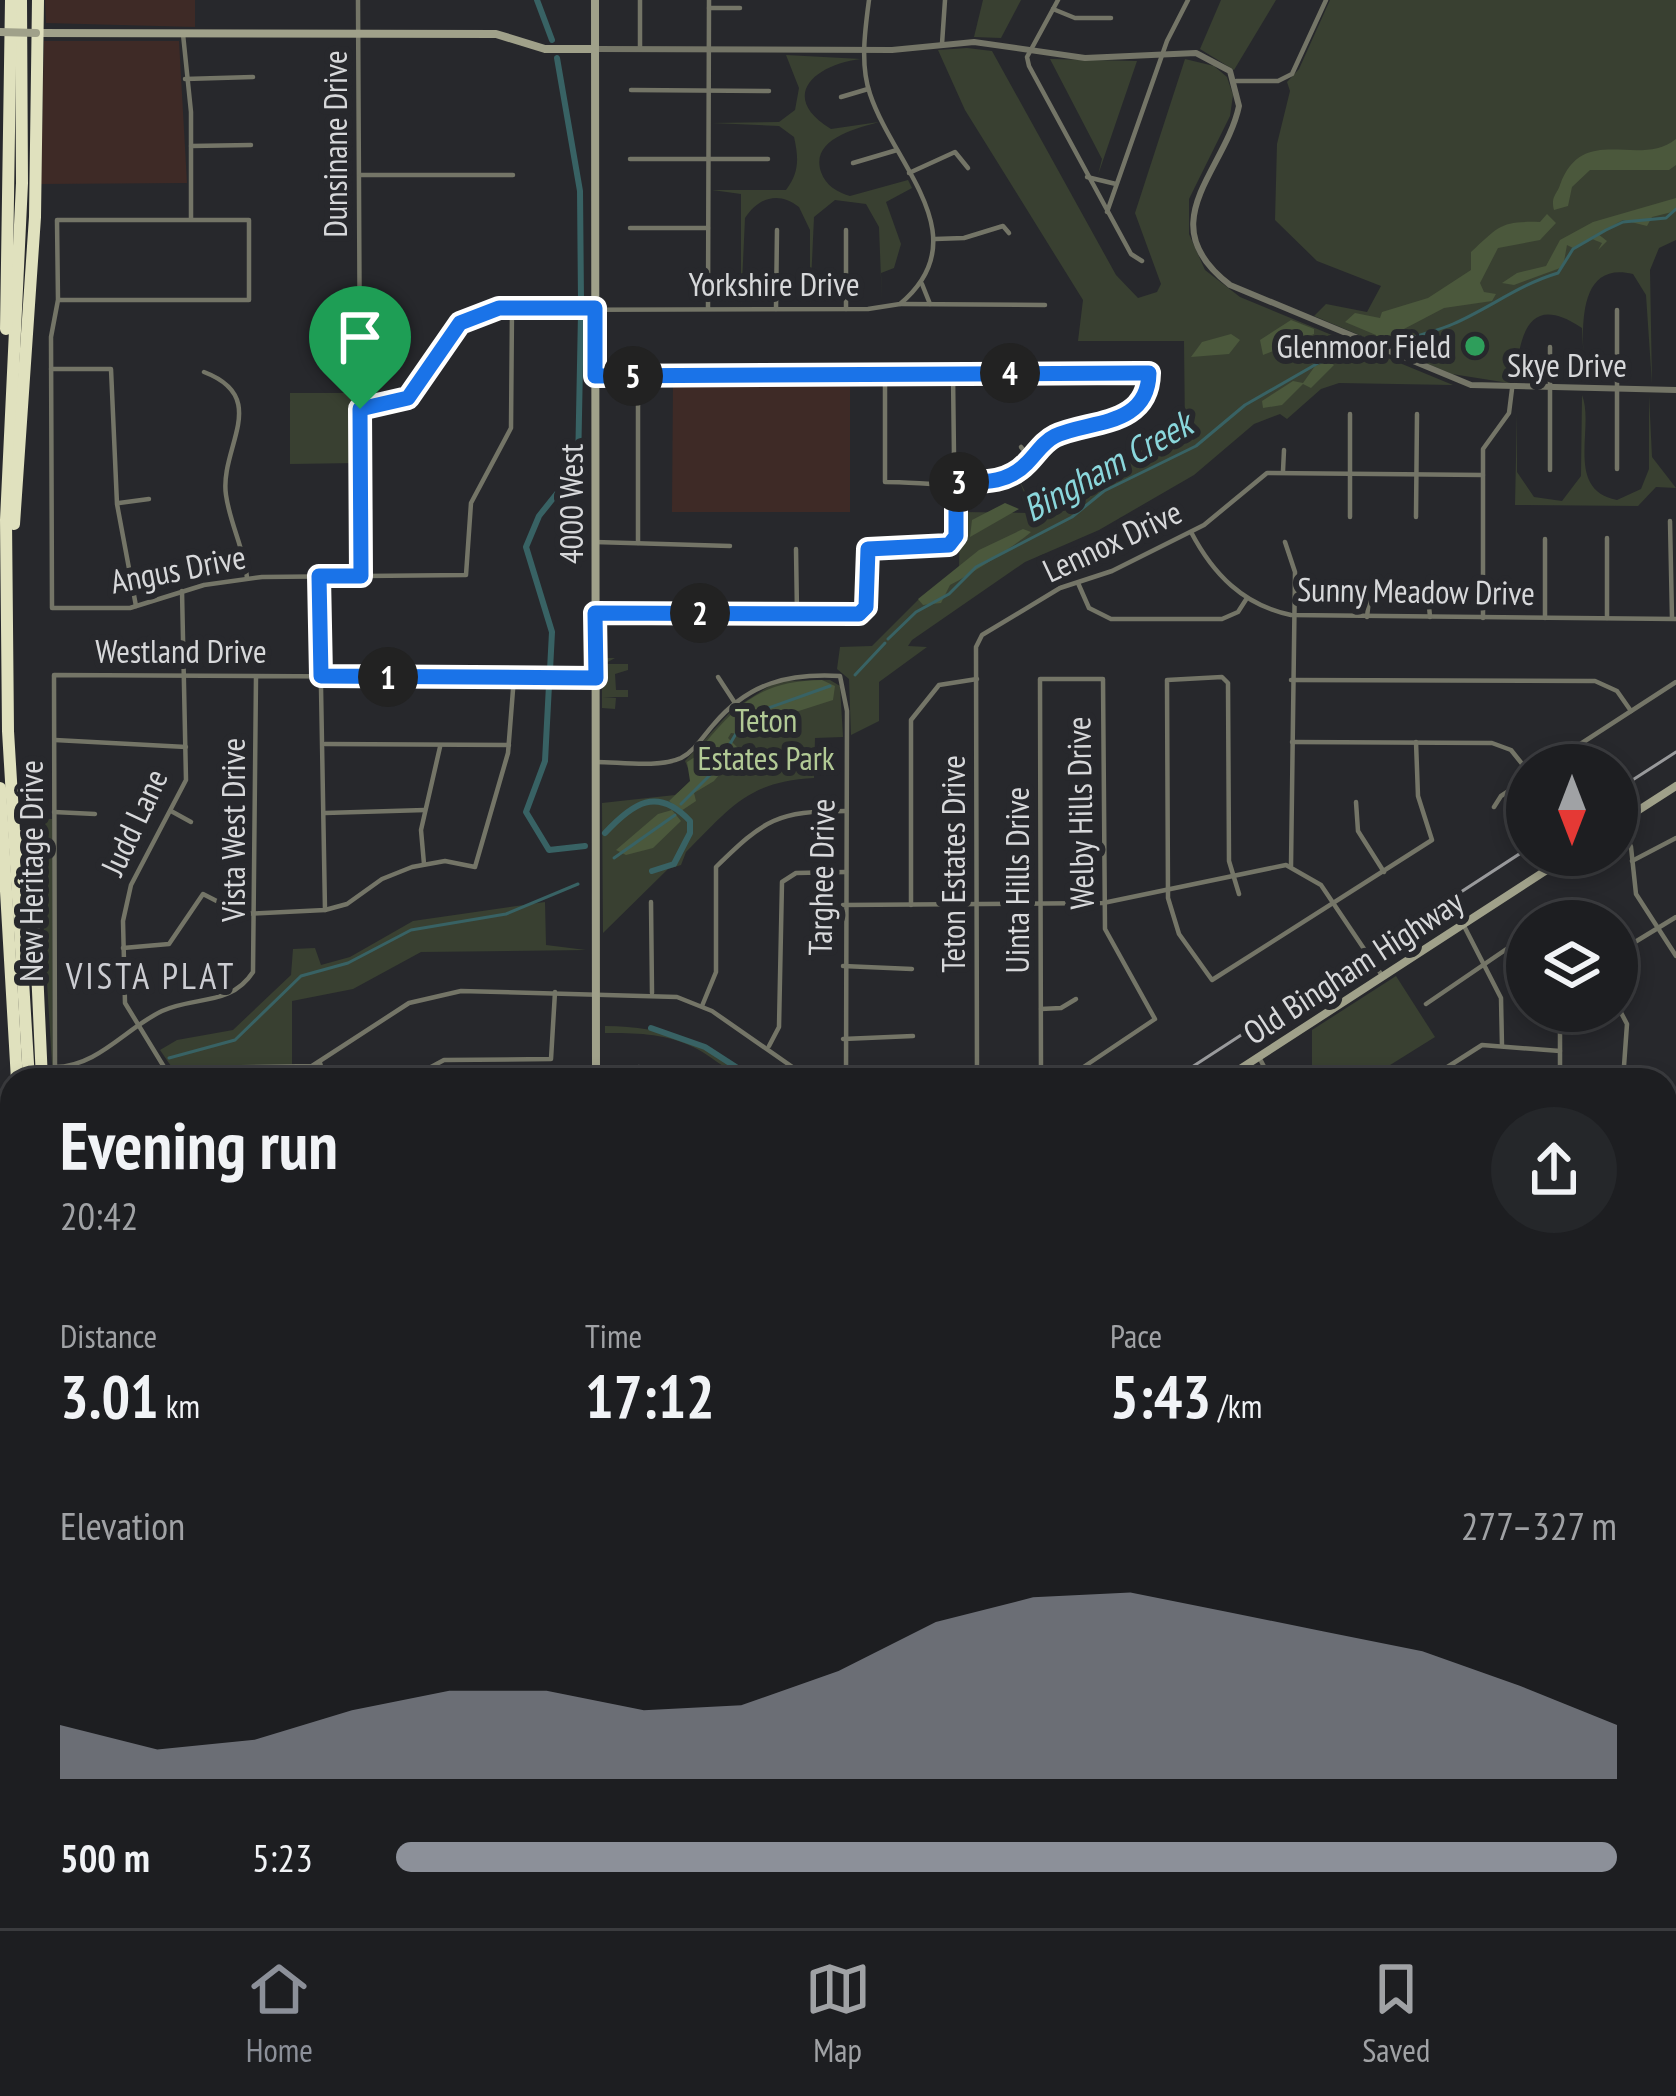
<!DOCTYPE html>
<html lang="en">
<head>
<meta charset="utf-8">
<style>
  :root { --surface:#1d1e21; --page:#25272a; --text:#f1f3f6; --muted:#a0a2a5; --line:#3b3c3f; --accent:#8c9099 }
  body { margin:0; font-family:"PT Sans Narrow",sans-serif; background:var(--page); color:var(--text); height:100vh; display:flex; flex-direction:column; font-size:45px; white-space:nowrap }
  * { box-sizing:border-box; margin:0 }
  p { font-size:39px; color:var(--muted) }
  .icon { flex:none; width:66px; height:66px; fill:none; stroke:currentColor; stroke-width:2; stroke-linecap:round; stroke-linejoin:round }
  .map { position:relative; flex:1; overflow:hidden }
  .details { position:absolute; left:0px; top:1068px; width:1677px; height:861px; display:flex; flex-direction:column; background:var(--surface); border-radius:36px 36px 0 0; box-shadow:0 6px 18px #0003,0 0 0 3px var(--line) }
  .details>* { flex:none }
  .needle { width:78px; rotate:180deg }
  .tools { position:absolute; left:1506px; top:744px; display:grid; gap:24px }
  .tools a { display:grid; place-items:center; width:132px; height:132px; border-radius:50%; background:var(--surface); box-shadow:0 6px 18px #0003,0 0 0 3px var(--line); font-size:60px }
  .pin { position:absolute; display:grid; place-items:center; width:102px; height:102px; color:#fff; margin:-123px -51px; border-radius:50% 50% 50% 0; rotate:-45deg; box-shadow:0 0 12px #0007 }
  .pin .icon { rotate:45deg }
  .km { position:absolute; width:60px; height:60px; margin:-30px; border-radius:50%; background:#222; color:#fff; font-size:33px; line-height:60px; text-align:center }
  .round { display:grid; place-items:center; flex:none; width:126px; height:126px; border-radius:63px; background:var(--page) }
  .headline { display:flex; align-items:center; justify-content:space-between; height:204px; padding:0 60px }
  h1 { font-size:66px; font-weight:800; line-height:90px }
  .stats { display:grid; grid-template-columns:repeat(3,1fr); gap:18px; height:204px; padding:12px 60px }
  .stats div { display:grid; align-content:center }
  .stats b { font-size:60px; font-weight:800 }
  .stats small { font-size:33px; font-weight:400 }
  .stats p { font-size:33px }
  .chart { height:336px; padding:24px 60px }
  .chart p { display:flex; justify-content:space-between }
  .chart svg { width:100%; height:216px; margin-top:12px; fill:var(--accent); opacity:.7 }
  ul { padding:0 60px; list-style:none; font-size:39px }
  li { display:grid; grid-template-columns:192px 144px 1fr; align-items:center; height:90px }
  li i { height:30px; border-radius:15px; background:var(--accent) }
  .tab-bar { display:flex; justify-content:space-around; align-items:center; height:168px; border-top:3px solid var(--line); background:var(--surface); font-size:33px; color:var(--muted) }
  .tab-bar a { display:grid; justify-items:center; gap:6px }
  .tab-bar .selected { color:var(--accent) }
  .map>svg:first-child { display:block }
  .commercial { fill:#3e2a26 }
  .green { fill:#394031 }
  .forest { fill:#4b583c }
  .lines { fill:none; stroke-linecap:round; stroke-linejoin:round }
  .stream { stroke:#386264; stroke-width:3 }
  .canal { stroke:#386264; stroke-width:6 }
  .minor { stroke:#747567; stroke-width:4.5 }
  .tertiary { stroke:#747567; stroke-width:6 }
  .secondary { stroke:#a0a18a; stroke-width:8 }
  .primary { stroke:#c1c2a5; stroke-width:9 }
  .motorway { stroke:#e0e1be; stroke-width:12 }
  .tram { stroke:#999a9c; stroke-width:3 }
  .rail { stroke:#999a9c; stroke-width:3; stroke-dasharray:6 12; stroke-linecap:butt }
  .tertiary-bridge { stroke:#747567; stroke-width:6 }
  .secondary-bridge { stroke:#a0a18a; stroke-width:8 }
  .route-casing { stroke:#fff; stroke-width:24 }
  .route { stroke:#1a73e8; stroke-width:15 }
  .leisure-dot { fill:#2e9e5b; stroke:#27282c; stroke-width:4.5 }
  .labels { text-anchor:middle; stroke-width:12; stroke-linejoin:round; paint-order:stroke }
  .street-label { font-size:33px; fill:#d7d8da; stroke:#27282c }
  .poi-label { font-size:33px; fill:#d7d8da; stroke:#27282c; text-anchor:end }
  .park-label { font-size:33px; fill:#b2ca95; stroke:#27282c }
  .water-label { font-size:36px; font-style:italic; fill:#8ad7dc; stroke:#27282c }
  .neighbourhood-label { font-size:36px; letter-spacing:3px; fill:#cccdd2; stroke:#27282c }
</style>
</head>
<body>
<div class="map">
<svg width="1676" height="1928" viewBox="0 0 1676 1928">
  <rect width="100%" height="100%" fill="#27282c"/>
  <!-- commercial -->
  <g class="commercial">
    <path d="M45,0h150v27l-149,-4z"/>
    <path d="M44,41h135l8,142 -146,1z"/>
    <path d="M673,380l177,1v131h-178z"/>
  </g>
  <!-- green -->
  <g class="green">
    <path d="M983,0h38l-20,38 -27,-1z"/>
    <path d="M1221,0h55l-42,70 -34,-21z"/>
    <path d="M1330,0h346v240l-17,8 -9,22 2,114 -6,-89 -13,-21c-63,-15 -49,72 -48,110l-3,-56c-56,-38 -63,11 -67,56l-63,-10 -138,-58 12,-12 41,8 14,-26 -64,-25 -42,-41 2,-76 13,-53 -3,-9 12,-13z"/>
    <path d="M967,48l25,3 124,224 22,23 19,-6 4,-8 -26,-71 50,-154 29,7 13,11 6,18 -3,21 -41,83v35l16,36 35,27 213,88 -114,-2 -18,6 -34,30 -7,-5 -26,10 -60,51 -95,55 -74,32 -113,78 -4,6 19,1 -48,35v39l-28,14 -2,-56 -12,-10 3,-22 32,-1 47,-47 40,-26 1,-61 72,1 -14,-36 17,36h9l94,-61 47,-21 -1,-90h-106l5,-41 -118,-190 -27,-60z"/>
    <path d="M786,55l75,4c-45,5 -84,37 -30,70l48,-7c-24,7 -69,17 -58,50 5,14 16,20 29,24l58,-16 4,8 -26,14 15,42 -7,24 -13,5 1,31 -3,-77 -13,-23 -31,-4 -21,17 -4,88v-75l-11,-23c-20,-16 -40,-10 -54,11l-4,87v-111l-29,-4h74c13,-17 13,-31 8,-53l-15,-11 -67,-3 67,-1 16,-12 4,-22z"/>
    <path d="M1050,59l87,2 -39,114 4,-16z"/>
    <path d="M290,393h66l1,70 -67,1z"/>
    <path d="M1582,395c13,32 -18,95 35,105l24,-11 8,-20v-74l3,62 24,31 -20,-1 -18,19 -123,-1 2,-93v60l17,25 28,4 19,-25z"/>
    <path d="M602,658h13l-11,6h24v6l-13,4 1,16h12v7h-25l13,1 -1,11 -13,-1z"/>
    <path d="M830,680l10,6 3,51 -28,1 -1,40c-65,3 -84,30 -128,74l-5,13 -13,4 -65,64 -1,-130 73,-8 18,-15 -8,-19 47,-51 45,-29z"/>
    <path d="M29,818l23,1 1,261 -10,-163z"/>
    <path d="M545,902l1,43 40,5 -165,2 -68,37 -61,12v64l-119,4 -13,-19 17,-10 56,-10 58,-55 2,-26 22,-1 6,17 29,-8 63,-36z"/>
    <path d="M1396,976l39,61 -69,43h-54v-50z"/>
    <path d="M605,1026c62,0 103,19 154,54 -25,0 -45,-24 -68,-34 -28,-13 -57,-13 -86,-13z"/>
  </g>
  <!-- forest -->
  <g class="forest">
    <path d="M1676,139v26l-7,5h-79l-18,17 -4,19 -14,4c-3,-14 2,-14 6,-25 23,-63 79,-16 116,-46z"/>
    <path d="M1676,198v13l-24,6 -5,9 -24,-6 -25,14 9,7 -9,9 4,-7 -10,-4 -17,10 -8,-4 -4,22 -49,18 -12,-2 15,-10 29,-7 14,-26 33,-18z"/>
    <path d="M1547,214l9,9 -16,17 -42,8 -18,35 4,9 12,2 -4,7 -48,7 -42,22 4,11 -28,2 -2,-8 -31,-13 10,-9 25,5 2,-6 46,-14 43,-28v-18c29,-27 30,-31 69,-30z"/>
    <path d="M1291,320l23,9v5l-18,8 -9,-4 2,7 -26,10 -3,-15z"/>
    <path d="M1231,334l9,6 -11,14 -38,3 11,-15z"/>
    <path d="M1329,361l5,4 -23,23 -8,-4 -21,21 -19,3 -1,-7 31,-20 10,2 12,-17z"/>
    <path d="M1005,503l14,6 -49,28 2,-17z"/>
    <path d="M1023,529l8,3c-12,11 -67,47 -81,53l-9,18 -18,2 -5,-6 61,-49z"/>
    <path d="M822,680l13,6 -2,14 -53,17 -12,-3 -30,20 -7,-1 -3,5 12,12 -26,31 -20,12 2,8 -15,10 -12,-10 21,-20 -3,-19 11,-7 8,8 7,-7 -12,-8c38,-46 61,-67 121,-68z"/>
    <path d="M672,810l9,11 -28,27 -27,7 -10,-5 42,-36z"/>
  </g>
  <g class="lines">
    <!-- stream -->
    <g class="stream">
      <path d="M1399,345c18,-12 34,-12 54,-21 37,-16 65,-39 105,-51l15,-24 33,-19 17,-8 43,-4 10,-9"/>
      <path d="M888,639l28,-27 33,-18 27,-27 96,-50 32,-26 92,-45 49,-41 75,-43 38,-10"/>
      <path d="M855,675l30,-32"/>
      <path d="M681,804l33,-33 23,-39 20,-20 73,-26"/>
      <path d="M614,858l61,-43"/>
      <path d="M169,1058l66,-18 66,-64 47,-13 63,-33 95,-16 72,-30"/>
      <path d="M135,1080l13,-11"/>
    </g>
    <!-- canal -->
    <g class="canal">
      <path d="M537,0l15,40"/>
      <path d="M557,58l23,133 1,110"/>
      <path d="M550,670l2,-38 -26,-85 13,-31 39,-49 3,-154"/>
      <path d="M549,685l-4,76 -19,51 23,38 36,-4"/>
      <path d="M605,833c28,-30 52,-47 85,-12v12l-16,31 -22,7"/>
      <path d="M651,1028l54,19 51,33"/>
      <path d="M78,1917l3,11"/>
    </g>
    <!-- minor -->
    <g class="minor">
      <path d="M358,0l3,576"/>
      <path d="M1058,0l-31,57 2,9 102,188 11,7"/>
      <path d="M709,8h31"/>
      <path d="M1053,9l22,9h36"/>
      <path d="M183,34l8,78v107"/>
      <path d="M942,44l3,-44"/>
      <path d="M640,49v-49"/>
      <path d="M185,79l68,-2"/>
      <path d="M1236,81h42l14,-7 34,-74"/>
      <path d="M631,90l138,1"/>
      <path d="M841,97l27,-8"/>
      <path d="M191,146l60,-1"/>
      <path d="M630,159h138"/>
      <path d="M853,163l44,-13"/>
      <path d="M909,173l46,-21 13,16"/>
      <path d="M360,175h153"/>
      <path d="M1087,177l29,7"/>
      <path d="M1107,212l60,-171 21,-41"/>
      <path d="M630,228h78"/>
      <path d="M935,239l29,-1 39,-12 6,7"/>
      <path d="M922,284l8,20"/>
      <path d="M58,300h191v-80h-192l1,80 -7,37 1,271h78l74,-23 58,-8 204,-2 5,-72 40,-75 1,-120"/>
      <path d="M900,304l145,1"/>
      <path d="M708,308l1,-308"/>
      <path d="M776,309l1,-79"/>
      <path d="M846,309v-79"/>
      <path d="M51,369h60l6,135 19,102"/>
      <path d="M204,372c68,26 15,76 22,123 4,29 18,53 21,83"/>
      <path d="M595,376l257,1c14,-1 28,-3 42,-3l244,-1h11c-1,60 -69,45 -101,67 -18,13 -26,35 -50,41 -34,8 -78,1 -113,1v-108"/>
      <path d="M638,376v167"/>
      <path d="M360,409c83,0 62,-80 128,-99l380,-1 32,-5c80,-67 -6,-138 -30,-210 -10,-29 -5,-64 -1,-94"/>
      <path d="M1021,447l10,12"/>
      <path d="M1617,469v-159"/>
      <path d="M1550,470v-123"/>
      <path d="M1283,471l1,-21"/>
      <path d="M119,503l30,-4"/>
      <path d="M1350,517v-103"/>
      <path d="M1416,517l1,-103"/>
      <path d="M1670,521l2,97"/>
      <path d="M1191,532c22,42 52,73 100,83l385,4"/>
      <path d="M595,542l135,4"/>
      <path d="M1285,542l10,30 -4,294"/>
      <path d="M796,549l1,64"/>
      <path d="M319,576l6,334"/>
      <path d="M1078,583l11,25 22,11h111l16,-7 9,-14"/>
      <path d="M1427,584l3,33"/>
      <path d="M595,613h266l7,-64 77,-2 10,-8 -2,-165"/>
      <path d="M1367,617l4,-34"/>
      <path d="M1483,618v-169l26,-36 3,-24"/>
      <path d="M1545,618v-79"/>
      <path d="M1607,618v-80"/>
      <path d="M256,677l-3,295c-22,34 -58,24 -91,39 -36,17 -65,56 -107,56l-1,-392 542,3"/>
      <path d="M718,677l17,26"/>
      <path d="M1291,680l304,1 22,10 14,20"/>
      <path d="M55,740l131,7"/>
      <path d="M1292,742l200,1 19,7 16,20"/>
      <path d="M325,744l184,1"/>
      <path d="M596,762c24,0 63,6 85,-4 14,-7 23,-23 33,-34 35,-41 74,-51 126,-48l7,35 -1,369"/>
      <path d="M1548,765l128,-83"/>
      <path d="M1356,802l2,29 26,41"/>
      <path d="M1494,807l7,-11 26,-17"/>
      <path d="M171,811l20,11"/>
      <path d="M54,812l41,2"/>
      <path d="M325,813l100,-3"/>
      <path d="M1620,822l11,25 5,47 40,62"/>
      <path d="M1632,861l44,-23"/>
      <path d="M424,864l-3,-34 19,-83"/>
      <path d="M1239,894l-10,-33 -1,-178 -6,-6 -55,3 1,218 11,36 33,46 220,-140 -14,-44 -2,-54"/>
      <path d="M651,902l1,91"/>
      <path d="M843,905l260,-2 183,-38 35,20 62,92"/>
      <path d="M911,905v-185l28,-35 38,-6"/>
      <path d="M1548,921l21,-13"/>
      <path d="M1463,924l38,74 1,48"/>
      <path d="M123,948l46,-4 34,-50 39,20 83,-4 22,-6 35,-25 30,-12 33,-6 30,6 33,-114 6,-76"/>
      <path d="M1617,953l59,-36"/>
      <path d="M843,966l69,3"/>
      <path d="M1426,1004l101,-69"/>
      <path d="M1617,1005l10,19 -4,56"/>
      <path d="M702,1006l14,-34v-105c49,-48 61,-56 130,-56"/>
      <path d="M1041,1009l20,-1 15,-9"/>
      <path d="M843,1039l70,-3"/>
      <path d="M769,1046l10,-19 3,-145 14,-9 50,-1"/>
      <path d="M1260,1059l11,21"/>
      <path d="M320,1063l5,17"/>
      <path d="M1041,1073l41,-5 73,-49 -50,-90 -2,-250h-63l1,401"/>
      <path d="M163,1080l32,-12 117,-2 97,-63 52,-12 216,6 35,14 99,69"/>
      <path d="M172,1080l-47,-77 -2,-82 8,-36 55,-105 -4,-189"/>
      <path d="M407,1080l37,-20 107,-1 4,-67"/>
      <path d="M634,1080l5,-13"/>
      <path d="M977,1080l-1,-433 6,-12 78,-47 52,-17 92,-46 63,-52 216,2"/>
      <path d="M1427,1080l55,-35 78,6"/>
      <path d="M1560,1080v-69"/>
      <path d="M1665,1217l11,-1"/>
      <path d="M1665,1296h11"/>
      <path d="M1665,1367h11"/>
      <path d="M1665,1455h11"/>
      <path d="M1665,1575h11"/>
      <path d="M1665,1641h11"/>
      <path d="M1665,1703h11"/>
      <path d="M1665,1766h11"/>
      <path d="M1665,1832h11"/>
      <path d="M1665,1897h11"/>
      <path d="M53,1917v11"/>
      <path d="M119,1917l3,11"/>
      <path d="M236,1917v11"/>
      <path d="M728,1917v11"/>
      <path d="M1433,1917v11"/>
      <path d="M299,1928v-11"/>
      <path d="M376,1928l1,-11"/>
      <path d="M437,1928v-11"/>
      <path d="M868,1928v-11"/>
      <path d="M1130,1928l3,-1"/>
      <path d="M1308,1928l2,-11"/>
      <path d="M1376,1928v-11"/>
      <path d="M1492,1928l2,-11"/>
      <path d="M1600,1928l2,-11"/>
    </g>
    <!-- tertiary -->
    <path class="tertiary" d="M595,49l297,1 82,-8 111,16 111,-5 34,18 9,35c-14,66 -90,117 -9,179l241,100 205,5"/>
    <!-- secondary -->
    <g class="secondary">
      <path d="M595,0l1,1080"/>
      <path d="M36,33l460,1 49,15h50"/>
      <path d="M1617,824l59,-38"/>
      <path d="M1223,1080l347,-225"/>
      <path d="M597,1928v-11"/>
    </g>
    <!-- primary -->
    <g class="primary">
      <path d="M0,1256l12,-3"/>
      <path d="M1665,1259h11"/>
    </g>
    <!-- motorway -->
    <g class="motorway">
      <path d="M21,0l1,183 -16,337 2,211 21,349"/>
      <path d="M6,329l5,-329"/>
      <path d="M14,524l21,-307 3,-217"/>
      <path d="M0,788l17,292"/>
      <path d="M21,836l15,111 6,133"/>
      <path d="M0,1217l12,23"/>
      <path d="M0,1285l12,-22"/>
      <path d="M0,1637l12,-240"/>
      <path d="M0,1647l1,281"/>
      <path d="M14,1917v11"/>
    </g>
    <!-- tram -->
    <g class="tram">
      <path d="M1617,790l59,-38"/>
      <path d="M1172,1080l355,-231"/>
      <path d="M0,1711l12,-4"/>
    </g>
    <!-- rail -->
    <path class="rail" d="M1242,1917l4,11"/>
    <!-- tertiary-bridge -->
    <path class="tertiary-bridge" d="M0,1722l12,-5"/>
    <!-- secondary-bridge -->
    <path class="secondary-bridge" d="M0,32l36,1"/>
  </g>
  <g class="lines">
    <defs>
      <path id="route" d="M499,308h96v68l543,-3h11c-1,55 -61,47 -94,63 -12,6 -18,17 -28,27 -20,21 -44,19 -71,19v54l-7,9 -81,4 -2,58 -7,7 -264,-1 1,65 -275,-2 -2,-100h42l-1,-167 48,-11 52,-75z"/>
    </defs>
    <!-- route casing -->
    <use href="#route" class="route-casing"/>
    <!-- route -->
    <use href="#route" class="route"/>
  </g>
  <!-- markers -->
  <circle class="leisure-dot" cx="1475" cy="346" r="12"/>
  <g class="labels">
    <!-- street labels -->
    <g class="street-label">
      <text transform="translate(335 144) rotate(-90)" y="12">Dunsinane Drive</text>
      <text x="774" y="296">Yorkshire Drive</text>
      <text x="1567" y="377">Skye Drive</text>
      <text transform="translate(571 504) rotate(-90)" y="12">4000 West</text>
      <text transform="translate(1112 541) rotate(-25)" y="12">Lennox Drive</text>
      <text transform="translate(178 569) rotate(-11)" y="12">Angus Drive</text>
      <text transform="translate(1416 591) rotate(1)" y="12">Sunny Meadow Drive</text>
      <text x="181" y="663">Westland Drive</text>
      <text transform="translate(1080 813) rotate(-91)" y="12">Welby Hills Drive</text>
      <text transform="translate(134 822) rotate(-65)" y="12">Judd Lane</text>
      <text transform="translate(233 830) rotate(-90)" y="12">Vista West Drive</text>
      <text transform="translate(953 864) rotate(-90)" y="12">Teton Estates Drive</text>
      <text transform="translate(31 871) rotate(-90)" y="12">New Heritage Drive</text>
      <text transform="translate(821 877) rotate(-89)" y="12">Targhee Drive</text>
      <text transform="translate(1017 880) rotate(-90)" y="12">Uinta Hills Drive</text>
      <text transform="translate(1353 967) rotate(-33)" y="12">Old Bingham Highway</text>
    </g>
    <!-- poi labels -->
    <g class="poi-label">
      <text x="1451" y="358">Glenmoor Field</text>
    </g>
    <!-- park labels -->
    <g class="park-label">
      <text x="766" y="732">Teton<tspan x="766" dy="38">Estates Park</tspan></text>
    </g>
    <!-- water labels -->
    <g class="water-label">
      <text transform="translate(1107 466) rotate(-29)" y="13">Bingham Creek</text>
    </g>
    <!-- neighbourhood labels -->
    <g class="neighbourhood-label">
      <text x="151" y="989">VISTA PLAT</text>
    </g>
  </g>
</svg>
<div class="tools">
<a><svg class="needle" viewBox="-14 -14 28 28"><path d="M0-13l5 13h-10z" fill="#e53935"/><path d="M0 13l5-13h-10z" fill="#a0a2a5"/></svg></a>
<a><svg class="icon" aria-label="layers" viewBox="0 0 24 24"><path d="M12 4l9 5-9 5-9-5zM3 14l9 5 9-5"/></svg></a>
</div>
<div class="pin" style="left:360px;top:409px;background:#1e9e55"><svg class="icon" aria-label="arrive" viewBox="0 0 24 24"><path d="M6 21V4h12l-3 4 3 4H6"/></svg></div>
<b class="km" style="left:388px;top:677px">1</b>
<b class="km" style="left:700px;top:613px">2</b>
<b class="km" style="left:959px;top:482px">3</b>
<b class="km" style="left:1010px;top:373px">4</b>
<b class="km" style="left:633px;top:376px">5</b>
<section class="details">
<div class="headline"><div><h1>Evening run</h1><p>20:42</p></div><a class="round"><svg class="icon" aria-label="share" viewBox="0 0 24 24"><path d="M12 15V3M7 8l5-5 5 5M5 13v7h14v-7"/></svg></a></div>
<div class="stats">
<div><p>Distance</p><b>3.01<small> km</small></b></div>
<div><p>Time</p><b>17:12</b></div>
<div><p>Pace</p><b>5:43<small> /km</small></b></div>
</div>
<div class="chart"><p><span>Elevation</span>277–327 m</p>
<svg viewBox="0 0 160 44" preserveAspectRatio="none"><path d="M0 44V33L10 38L20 36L30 30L40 26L50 26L60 30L70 29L80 22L90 12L100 7L110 6L120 10L130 14L140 18L150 25L160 33V44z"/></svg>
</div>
<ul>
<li><b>500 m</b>5:23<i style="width:100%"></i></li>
</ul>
</section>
</div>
<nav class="tab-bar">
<a class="selected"><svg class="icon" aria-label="home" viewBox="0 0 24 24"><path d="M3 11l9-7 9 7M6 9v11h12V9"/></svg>Home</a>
<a><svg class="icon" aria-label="map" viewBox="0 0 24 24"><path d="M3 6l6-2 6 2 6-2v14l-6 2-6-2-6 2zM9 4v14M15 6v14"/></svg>Map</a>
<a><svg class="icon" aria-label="saved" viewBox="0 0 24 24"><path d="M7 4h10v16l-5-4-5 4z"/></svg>Saved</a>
</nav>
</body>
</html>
